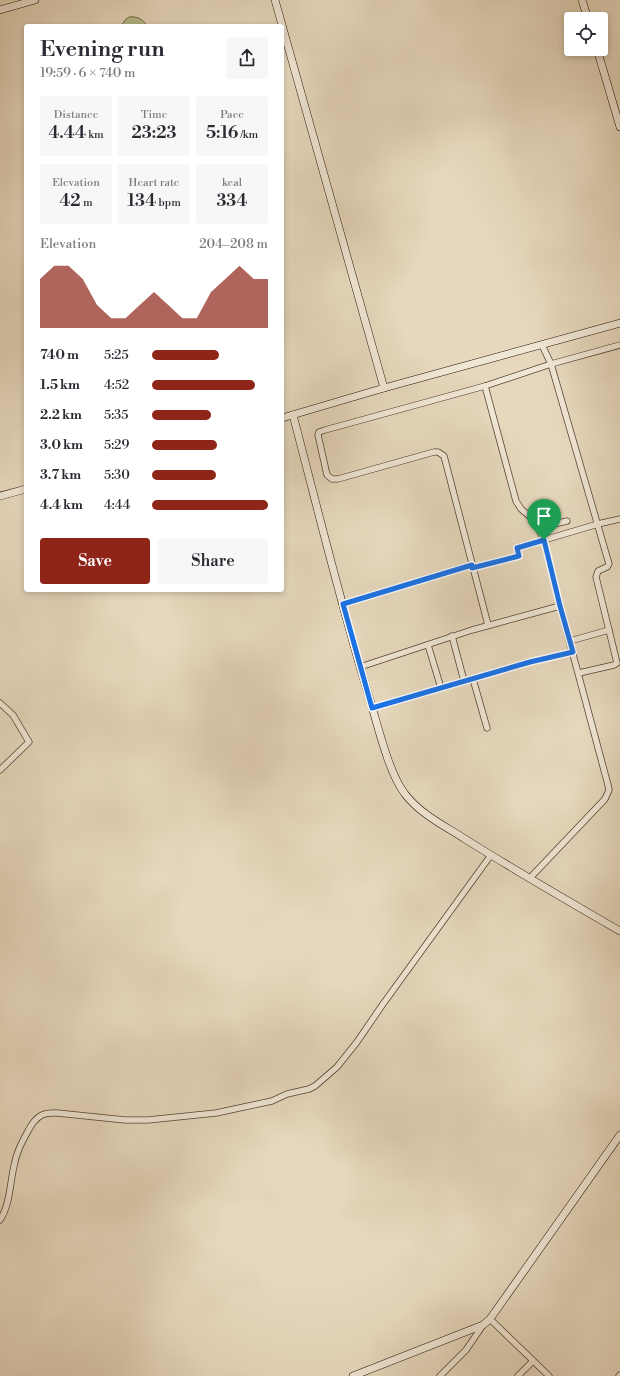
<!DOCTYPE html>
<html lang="en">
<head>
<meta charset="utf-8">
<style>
  :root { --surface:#fff; --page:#f7f7f7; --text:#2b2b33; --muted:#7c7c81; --accent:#8f2418 }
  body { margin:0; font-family:"Libre Bodoni",serif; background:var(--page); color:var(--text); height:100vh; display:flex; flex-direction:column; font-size:15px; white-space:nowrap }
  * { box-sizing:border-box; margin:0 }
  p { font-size:13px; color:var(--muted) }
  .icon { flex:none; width:22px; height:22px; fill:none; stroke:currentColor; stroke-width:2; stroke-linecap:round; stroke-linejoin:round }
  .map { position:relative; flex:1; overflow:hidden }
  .drawer { position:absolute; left:24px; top:24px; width:260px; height:568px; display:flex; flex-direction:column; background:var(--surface); border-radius:4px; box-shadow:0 2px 6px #0003 }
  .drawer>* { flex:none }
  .tools { position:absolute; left:564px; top:12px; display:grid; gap:8px }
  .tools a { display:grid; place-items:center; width:44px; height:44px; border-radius:4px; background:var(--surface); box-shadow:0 2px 6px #0003; font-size:20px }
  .pin { position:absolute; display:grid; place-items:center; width:34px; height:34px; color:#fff; margin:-41px -17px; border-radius:50% 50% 50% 0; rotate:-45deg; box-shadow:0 0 4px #0007 }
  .pin .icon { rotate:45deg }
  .round { display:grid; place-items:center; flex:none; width:42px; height:42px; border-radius:4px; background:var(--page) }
  .head { display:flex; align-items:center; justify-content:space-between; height:68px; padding:0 16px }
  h1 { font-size:22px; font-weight:600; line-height:30px }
  .stats { display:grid; grid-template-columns:repeat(3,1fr); gap:6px; height:68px; padding:4px 16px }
  .stats div { display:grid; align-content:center; border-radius:4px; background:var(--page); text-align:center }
  .stats b { font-size:17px; font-weight:600 }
  .stats small { font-size:11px; font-weight:400 }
  .stats p { font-size:11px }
  .chart { height:112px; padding:8px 16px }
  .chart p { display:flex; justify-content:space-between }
  .chart svg { width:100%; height:72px; margin-top:4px; fill:var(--accent); opacity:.7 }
  .action { display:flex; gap:8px; margin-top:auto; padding:8px 16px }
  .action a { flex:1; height:46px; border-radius:4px; background:var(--accent); color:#fff; font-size:16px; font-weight:600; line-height:46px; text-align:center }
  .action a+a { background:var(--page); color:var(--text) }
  ul { padding:0 16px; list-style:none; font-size:13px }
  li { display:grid; grid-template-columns:64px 48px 1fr; align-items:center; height:30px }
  li i { height:10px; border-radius:5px; background:var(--accent) }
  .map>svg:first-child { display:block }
  .green { fill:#b9be8e; stroke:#6e674a }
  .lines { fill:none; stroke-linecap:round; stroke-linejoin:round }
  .street-casing { stroke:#544233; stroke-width:7 }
  .secondary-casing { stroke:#241005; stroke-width:8 }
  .street { stroke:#efe6d4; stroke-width:5.5 }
  .secondary { stroke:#efe6d4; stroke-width:7 }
  .route-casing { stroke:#fff; stroke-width:8 }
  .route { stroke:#1a73e8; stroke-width:5 }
</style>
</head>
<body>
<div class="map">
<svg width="620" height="1376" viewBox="0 0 620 1376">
  <rect width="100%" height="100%" fill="#e6d8bd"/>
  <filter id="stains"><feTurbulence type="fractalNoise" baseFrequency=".005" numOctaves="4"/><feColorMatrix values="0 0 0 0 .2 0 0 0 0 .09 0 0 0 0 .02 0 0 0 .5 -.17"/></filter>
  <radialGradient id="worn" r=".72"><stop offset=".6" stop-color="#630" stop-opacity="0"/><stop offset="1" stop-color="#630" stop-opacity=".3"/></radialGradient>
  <!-- green -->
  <path class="green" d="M129,17c8,-1 14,2 18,9h-26l5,-7z"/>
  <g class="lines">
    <defs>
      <g id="street">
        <path d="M542,345l9,19 58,200 -2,3 -9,4 -2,6 21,86 -3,2 -35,8"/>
        <path d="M485,386l31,115 5,8 13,11 10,20 16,66 48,179 1,5 -4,9 -75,79"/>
        <path d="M534,520l14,-2 2,7 17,-4"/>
        <path d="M472,568l47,-12 -2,-8 81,-24 22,-5"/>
        <path d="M343,604l129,-39"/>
        <path d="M488,625l-44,-169 -6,-4h-4l-96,27h-6l-5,-4 -9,-40 1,-3 6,-2 160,-44 66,-22 69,-19"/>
        <path d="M452,636l12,45"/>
        <path d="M570,641l39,-11"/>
        <path d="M428,645l13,43"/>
        <path d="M360,667l112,-37 88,-24"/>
        <path d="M473,679l14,49"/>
        <path d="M0,703l13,12 16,27 -29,28"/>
        <path d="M372,708l158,-46 43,-10"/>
        <path d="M0,1220c10,-15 10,-37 14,-54 2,-13 8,-24 14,-35 3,-6 8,-13 14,-16 5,-3 10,-2 15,-2l68,7h23l68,-7 56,-12 15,-7 22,-5 6,-3 22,-19 20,-25 26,-38 108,-149"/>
        <path d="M490,1319l59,57"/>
        <path d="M440,1376l26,-26 17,-25"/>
        <path d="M518,1376l15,-15"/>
        <path d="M619,1376l1,-1"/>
      </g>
      <g id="secondary">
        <path d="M275,0l109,388"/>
        <path d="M582,0l6,19"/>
        <path d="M0,10l35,-10"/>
        <path d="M597,49l23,78"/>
        <path d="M293,415c25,95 48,191 77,285 8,26 19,74 35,94 15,20 40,32 60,45 51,32 103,62 155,92"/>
        <path d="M282,418l102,-30 236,-65"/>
        <path d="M0,496l26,-7"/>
        <path d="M353,1376l130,-51 7,-6 130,-184"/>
      </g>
    </defs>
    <!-- street casing -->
    <use href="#street" class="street-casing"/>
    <!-- secondary casing -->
    <use href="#secondary" class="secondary-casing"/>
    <!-- street -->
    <use href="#street" class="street"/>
    <!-- secondary -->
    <use href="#secondary" class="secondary"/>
  </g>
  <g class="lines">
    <defs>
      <path id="route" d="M544,540l16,66 13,46 -43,10 -158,46 -29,-104 129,-39v3l47,-12 -2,-8z"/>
    </defs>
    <!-- route casing -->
    <use href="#route" class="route-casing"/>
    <!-- route -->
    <use href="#route" class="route"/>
  </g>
  <rect width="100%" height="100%" filter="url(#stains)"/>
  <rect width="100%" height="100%" fill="url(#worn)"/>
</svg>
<div class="tools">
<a><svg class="icon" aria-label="locate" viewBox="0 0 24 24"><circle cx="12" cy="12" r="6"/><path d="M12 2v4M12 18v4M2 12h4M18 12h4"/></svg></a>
</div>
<div class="pin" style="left:544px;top:540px;background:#1e9e55"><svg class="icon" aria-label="arrive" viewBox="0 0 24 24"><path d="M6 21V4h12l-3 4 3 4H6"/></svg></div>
<section class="drawer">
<div class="head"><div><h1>Evening run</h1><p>19:59 · 6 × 740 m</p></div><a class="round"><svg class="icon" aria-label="share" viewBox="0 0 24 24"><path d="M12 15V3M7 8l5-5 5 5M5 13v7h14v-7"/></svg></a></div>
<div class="stats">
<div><p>Distance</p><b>4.44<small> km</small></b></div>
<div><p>Time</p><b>23:23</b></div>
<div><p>Pace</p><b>5:16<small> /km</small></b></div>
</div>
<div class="stats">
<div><p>Elevation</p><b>42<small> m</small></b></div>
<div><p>Heart rate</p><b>134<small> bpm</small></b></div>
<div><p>kcal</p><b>334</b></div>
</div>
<div class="chart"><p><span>Elevation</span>204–208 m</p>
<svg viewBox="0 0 160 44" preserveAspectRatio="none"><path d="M0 44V14L10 6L20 6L30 14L40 30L50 38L60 38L70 30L80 22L90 30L100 38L110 38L120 22L130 14L140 6L150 14L160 14V44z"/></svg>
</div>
<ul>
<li><b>740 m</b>5:25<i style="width:58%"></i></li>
<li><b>1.5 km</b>4:52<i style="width:89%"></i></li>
<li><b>2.2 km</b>5:35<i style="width:51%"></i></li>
<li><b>3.0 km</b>5:29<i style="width:56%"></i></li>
<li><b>3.7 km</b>5:30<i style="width:55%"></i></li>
<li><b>4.4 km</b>4:44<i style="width:100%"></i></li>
</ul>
<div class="action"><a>Save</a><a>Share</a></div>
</section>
</div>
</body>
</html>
